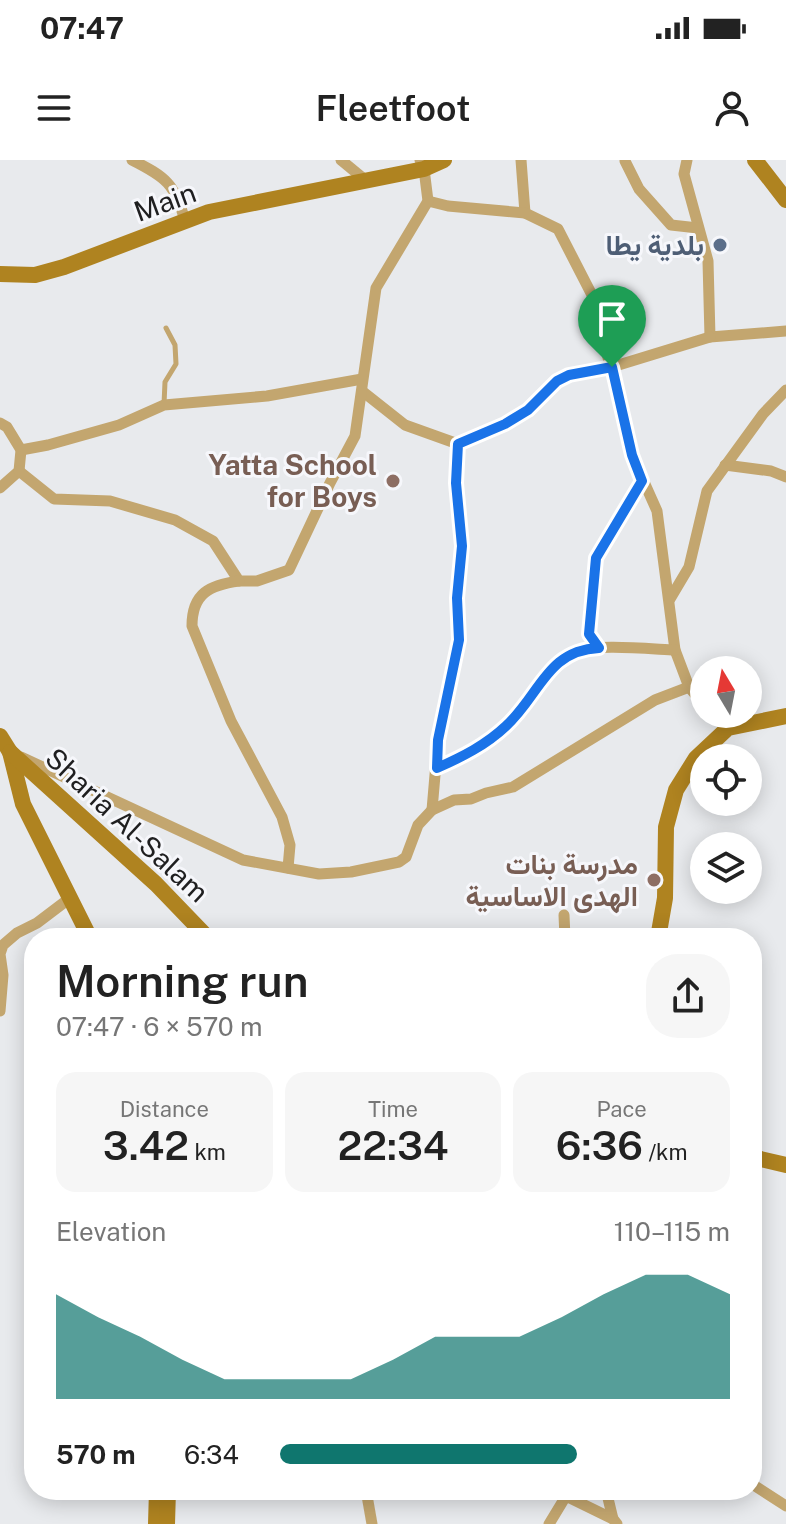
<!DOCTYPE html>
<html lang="en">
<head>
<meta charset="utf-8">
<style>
  :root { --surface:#fff; --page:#f6f6f6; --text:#222; --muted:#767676; --accent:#0f766e }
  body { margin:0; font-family:"Public Sans",Vazirmatn,sans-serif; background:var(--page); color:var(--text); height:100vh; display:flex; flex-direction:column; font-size:30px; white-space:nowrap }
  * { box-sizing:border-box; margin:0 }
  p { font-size:26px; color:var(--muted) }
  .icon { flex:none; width:44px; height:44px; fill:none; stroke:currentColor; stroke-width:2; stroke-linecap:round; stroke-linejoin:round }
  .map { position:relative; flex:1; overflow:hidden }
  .side { position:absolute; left:24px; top:768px; width:738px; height:572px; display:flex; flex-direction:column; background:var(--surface); border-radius:32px; box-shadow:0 4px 20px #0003 }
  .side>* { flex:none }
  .needle { width:52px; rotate:350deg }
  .buttons { position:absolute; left:690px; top:496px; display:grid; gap:16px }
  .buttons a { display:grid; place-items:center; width:72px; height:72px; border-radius:50%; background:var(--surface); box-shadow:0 4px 20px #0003; font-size:40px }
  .pin { position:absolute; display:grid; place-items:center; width:68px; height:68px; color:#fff; margin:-82px -34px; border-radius:50% 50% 50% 0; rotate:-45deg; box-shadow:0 0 8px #0007 }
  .pin .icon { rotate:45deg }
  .round { display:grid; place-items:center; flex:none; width:84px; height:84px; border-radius:32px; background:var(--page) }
  .headline { display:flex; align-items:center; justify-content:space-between; height:136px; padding:0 32px }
  h1 { font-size:44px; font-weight:600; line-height:60px }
  .stats { display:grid; grid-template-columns:repeat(3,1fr); gap:12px; height:136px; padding:8px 32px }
  .stats div { display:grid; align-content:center; border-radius:20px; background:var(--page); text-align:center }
  .stats b { font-size:40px; font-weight:600 }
  .stats small { font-size:22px; font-weight:400 }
  .stats p { font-size:22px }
  .chart { height:224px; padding:16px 32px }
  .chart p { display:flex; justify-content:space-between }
  .chart svg { width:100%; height:144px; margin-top:8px; fill:var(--accent); opacity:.7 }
  ul { padding:0 32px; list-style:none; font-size:26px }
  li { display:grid; grid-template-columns:128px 96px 1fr; align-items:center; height:60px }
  li i { height:20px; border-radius:10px; background:var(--accent) }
  .status { display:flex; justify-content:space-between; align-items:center; height:56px; padding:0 40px; background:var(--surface); direction:ltr }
  .status svg { height:22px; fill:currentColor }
  header { display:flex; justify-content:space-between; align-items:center; height:104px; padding:0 32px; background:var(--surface); font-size:36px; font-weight:600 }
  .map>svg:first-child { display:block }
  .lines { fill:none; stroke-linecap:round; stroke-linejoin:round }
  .lane { stroke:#c3a66f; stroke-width:5 }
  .street { stroke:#c3a66f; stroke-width:11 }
  .secondary { stroke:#af8320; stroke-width:16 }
  .route-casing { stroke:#fff; stroke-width:16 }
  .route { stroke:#1a73e8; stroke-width:10 }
  .service-dot { fill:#5c6f8a; stroke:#f6f7fb; stroke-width:3 }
  .education-dot { fill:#8d6e63; stroke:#f6f7fb; stroke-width:3 }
  .labels { text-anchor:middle; stroke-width:6; stroke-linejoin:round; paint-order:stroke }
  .street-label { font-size:28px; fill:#1f1f20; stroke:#f6f7fb }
  .service-label { font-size:28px; font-weight:bold; fill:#4e5e75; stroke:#f6f7fb; text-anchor:end }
  .education-label { font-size:28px; font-weight:bold; fill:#785e54; stroke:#f6f7fb; text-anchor:end }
</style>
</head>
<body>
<div class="status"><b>07:47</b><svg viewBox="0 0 49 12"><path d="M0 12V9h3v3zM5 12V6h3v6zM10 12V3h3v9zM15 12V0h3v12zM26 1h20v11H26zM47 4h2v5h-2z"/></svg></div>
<header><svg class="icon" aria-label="menu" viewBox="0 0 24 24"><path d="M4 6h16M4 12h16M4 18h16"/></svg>Fleetfoot<svg class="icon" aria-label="person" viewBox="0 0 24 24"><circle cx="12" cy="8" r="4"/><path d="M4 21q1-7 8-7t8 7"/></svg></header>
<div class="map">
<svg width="786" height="1364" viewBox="0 0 786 1364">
  <rect width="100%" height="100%" fill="#e8eaed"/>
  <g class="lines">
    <!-- lane -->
    <path class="lane" d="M164,244l1,-22 11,-18 -1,-19 -9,-17"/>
    <!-- street -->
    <g class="street">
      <path d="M132,0c34,17 43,24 53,61"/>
      <path d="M341,0l23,19"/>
      <path d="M521,0l4,53"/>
      <path d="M687,0l-3,14 24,87 2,76 76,-6"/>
      <path d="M625,1l14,28 32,36 27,3"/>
      <path d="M428,41l20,5 77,7 33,16 35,68 39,158 25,56 18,139 14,37 15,18"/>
      <path d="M362,231l43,34 53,19 -2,39 6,63 -5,52 2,42 -21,100 -6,70"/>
      <path d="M0,263l7,4 14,23 -2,21 -19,17"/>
      <path d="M458,284l47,-20 23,-14 29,-29 12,-6 43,-8 98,-30"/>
      <path d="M21,290l27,-5 71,-20 45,-20 103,-9 95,-17"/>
      <path d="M725,305l46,6 15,6"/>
      <path d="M19,311l35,28 56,2 65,19 38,21 26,40h18l32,-11 41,-87 25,-47 21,-148 52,-87 -4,-32 -4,-9"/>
      <path d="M239,421c-29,4 -47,12 -47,45l39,95 51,96 8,28 -2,23"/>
      <path d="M670,439l19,-32 18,-76 56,-77 23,-24"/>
      <path d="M599,488l-10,-14v-21l7,-55 46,-77"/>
      <path d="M713,554l15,14"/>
      <path d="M21,597l222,103 76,14 32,-2 48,-10 7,-5 12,-32 14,-15 22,-10 17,-1 15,-6 27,-6 142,-87 34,-13"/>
      <path d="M437,608c31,-14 58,-29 81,-54 19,-21 30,-53 58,-63 19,-7 75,-2 99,-1"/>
      <path d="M564,755l1,23"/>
      <path d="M0,851l3,-36 -3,-21 3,-9 14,-12 20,-10 33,-25"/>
      <path d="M752,1324l34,22"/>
      <path d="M366,1330l6,34"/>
      <path d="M560,1330l6,6 47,23 4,5"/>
      <path d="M606,1330l7,29"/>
      <path d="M549,1364l17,-28"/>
    </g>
    <!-- secondary -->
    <g class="secondary">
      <path d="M755,0l31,40"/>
      <path d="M0,114l35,1 29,-8 145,-55 215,-43 20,-9"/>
      <path d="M0,576l10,16 13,52 67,134"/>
      <path d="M10,592l146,132 52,54"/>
      <path d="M658,778l7,-40 1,-71 10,-37 20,-32 32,-30 58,-12"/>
      <path d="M752,997l34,8"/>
      <path d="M156,1364l1,-34"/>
      <path d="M167,1364l1,-34"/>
    </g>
  </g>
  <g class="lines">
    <defs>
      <path id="route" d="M612,207l20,88 10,26 -46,77 -7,76 10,14c-52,2 -59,47 -93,78 -20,19 -44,31 -69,42l1,-28 21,-100 -2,-42 5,-52 -6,-63 2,-39 47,-20 23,-14 29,-29 12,-6z"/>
    </defs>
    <!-- route casing -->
    <use href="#route" class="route-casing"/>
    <!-- route -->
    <use href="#route" class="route"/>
  </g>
  <!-- markers -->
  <circle class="service-dot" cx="720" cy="85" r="8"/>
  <g class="education-dot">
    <circle cx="393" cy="321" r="8"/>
    <circle cx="654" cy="720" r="8"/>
  </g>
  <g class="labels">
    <!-- street labels -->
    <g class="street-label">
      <text transform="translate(165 42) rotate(-20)" y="10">Main</text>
      <text transform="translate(127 665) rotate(43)" y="10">Sharia Al-Salam</text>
    </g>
    <!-- service labels -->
    <g class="service-label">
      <text x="704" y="95">بلدية يطا</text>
    </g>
    <!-- education labels -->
    <g class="education-label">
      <text x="377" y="315">Yatta School<tspan x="377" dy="32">for Boys</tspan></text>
      <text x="638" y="714">مدرسة بنات<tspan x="638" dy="32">الهدى الاساسية</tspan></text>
    </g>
  </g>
</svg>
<div class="buttons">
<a><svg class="needle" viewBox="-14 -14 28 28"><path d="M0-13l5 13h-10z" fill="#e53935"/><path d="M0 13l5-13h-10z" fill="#767676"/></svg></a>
<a><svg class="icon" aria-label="locate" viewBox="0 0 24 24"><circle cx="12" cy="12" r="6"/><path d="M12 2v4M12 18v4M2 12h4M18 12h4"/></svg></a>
<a><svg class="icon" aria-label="layers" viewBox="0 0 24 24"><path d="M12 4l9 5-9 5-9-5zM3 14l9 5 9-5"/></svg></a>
</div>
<div class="pin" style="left:612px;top:207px;background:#1e9e55"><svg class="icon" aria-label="arrive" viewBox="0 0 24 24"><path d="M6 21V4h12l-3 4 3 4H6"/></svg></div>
<section class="side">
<div class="headline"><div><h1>Morning run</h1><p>07:47 · 6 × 570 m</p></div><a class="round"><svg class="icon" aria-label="share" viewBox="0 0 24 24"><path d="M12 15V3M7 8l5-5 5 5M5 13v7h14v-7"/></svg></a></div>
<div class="stats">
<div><p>Distance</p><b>3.42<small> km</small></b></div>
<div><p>Time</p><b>22:34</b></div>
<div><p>Pace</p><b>6:36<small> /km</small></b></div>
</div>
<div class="chart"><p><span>Elevation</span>110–115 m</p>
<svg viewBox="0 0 160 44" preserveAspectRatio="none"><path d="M0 44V12L10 19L20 25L30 32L40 38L50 38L60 38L70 38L80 32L90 25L100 25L110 25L120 19L130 12L140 6L150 6L160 12V44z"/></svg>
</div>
<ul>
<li><b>570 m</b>6:34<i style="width:66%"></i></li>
</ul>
</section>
</div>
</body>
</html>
